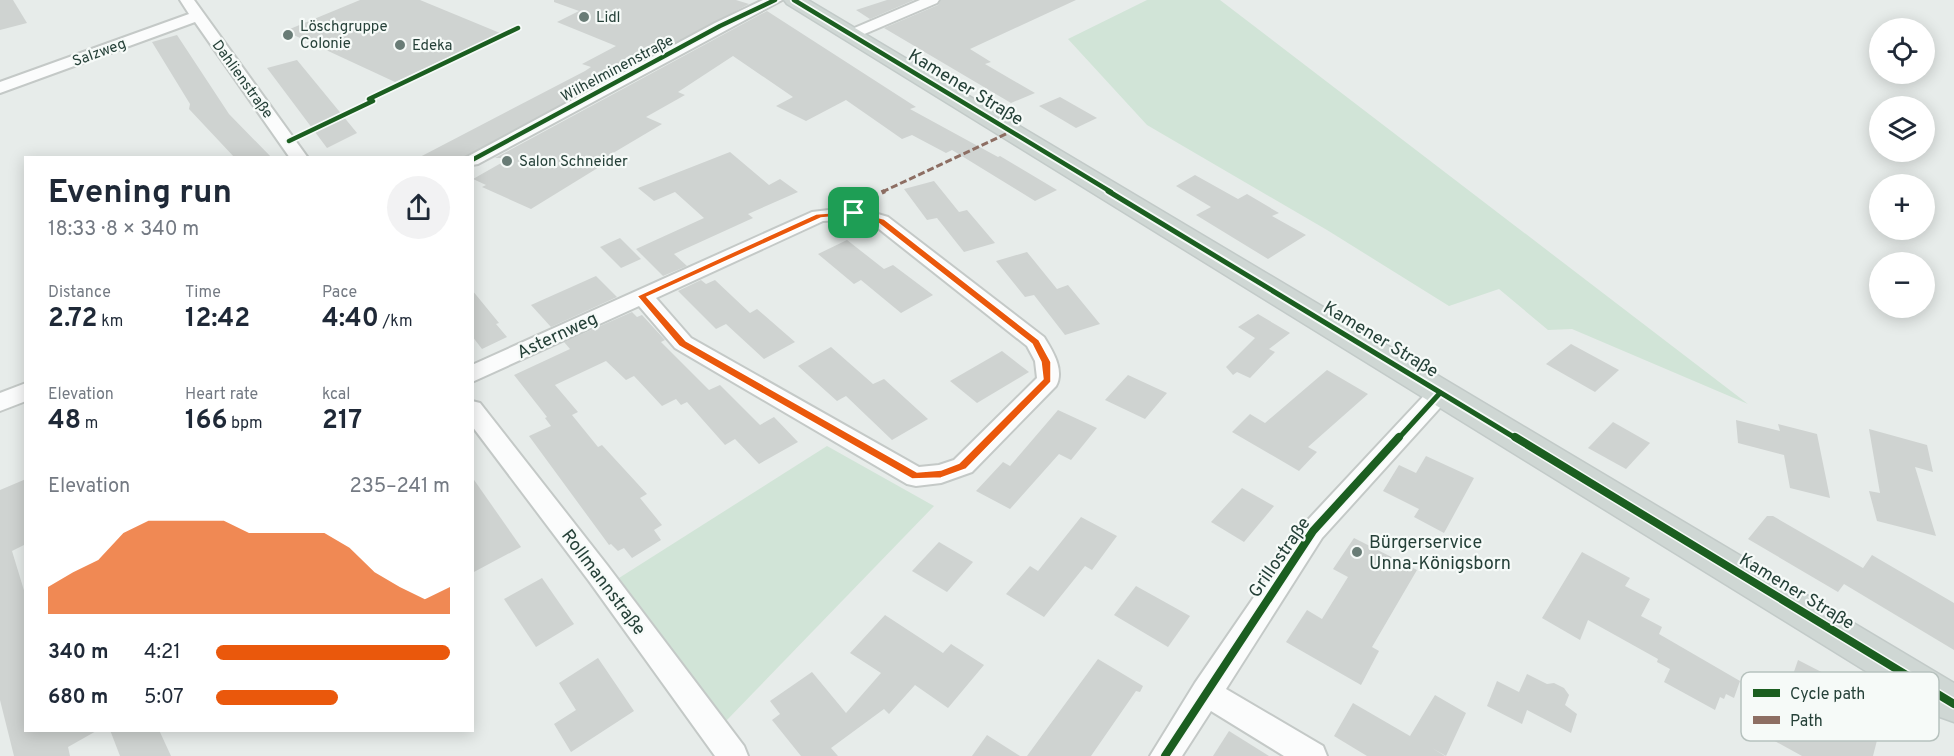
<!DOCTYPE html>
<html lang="en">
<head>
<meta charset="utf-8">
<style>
  :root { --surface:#fff; --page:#f2f2f3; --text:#1f2937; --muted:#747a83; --accent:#ea580c }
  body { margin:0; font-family:Overpass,sans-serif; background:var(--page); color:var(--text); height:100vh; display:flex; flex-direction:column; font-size:22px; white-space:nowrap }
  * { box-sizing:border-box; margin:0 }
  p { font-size:20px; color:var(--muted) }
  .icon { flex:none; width:33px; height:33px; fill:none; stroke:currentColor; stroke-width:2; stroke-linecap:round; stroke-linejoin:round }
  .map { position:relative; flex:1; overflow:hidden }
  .side { position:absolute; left:24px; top:156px; width:450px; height:576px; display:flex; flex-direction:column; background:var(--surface); border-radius:0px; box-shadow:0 3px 15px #0003 }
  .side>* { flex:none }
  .tools { position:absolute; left:1869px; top:18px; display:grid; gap:12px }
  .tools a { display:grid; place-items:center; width:66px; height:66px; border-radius:50%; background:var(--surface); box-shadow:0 3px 15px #0003; font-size:30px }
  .pin { position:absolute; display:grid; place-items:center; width:51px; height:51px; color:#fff; margin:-26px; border-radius:12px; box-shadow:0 3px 9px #0006 }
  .round { display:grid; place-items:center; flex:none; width:63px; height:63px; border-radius:32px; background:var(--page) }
  .head { display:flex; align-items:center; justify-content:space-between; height:102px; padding:0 24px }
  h1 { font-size:33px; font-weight:700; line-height:45px }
  .stats { display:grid; grid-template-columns:repeat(3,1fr); gap:9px; height:102px; padding:6px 24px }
  .stats div { display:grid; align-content:center }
  .stats b { font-size:26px; font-weight:700 }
  .stats small { font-size:16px; font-weight:400 }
  .stats p { font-size:16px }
  .chart { height:168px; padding:12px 24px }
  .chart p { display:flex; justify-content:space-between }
  .chart svg { width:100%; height:108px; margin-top:6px; fill:var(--accent); opacity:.7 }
  ul { padding:0 24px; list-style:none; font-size:20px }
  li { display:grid; grid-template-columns:96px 72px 1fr; align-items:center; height:45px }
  li i { height:15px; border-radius:8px; background:var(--accent) }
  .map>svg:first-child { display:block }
  .green { fill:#d1e4d7 }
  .building { fill:#cfd3d1 }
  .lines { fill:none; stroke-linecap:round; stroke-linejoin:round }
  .minor-casing { stroke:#c4c9c7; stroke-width:4 }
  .major-casing { stroke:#c2cac8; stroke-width:3 }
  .minor { fill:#fbfcfc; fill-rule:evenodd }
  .major { fill:#cfd7d4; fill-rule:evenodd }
  .quiet-far1 { stroke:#8d6e63; stroke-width:3; stroke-dasharray:7 3; stroke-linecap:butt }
  .quiet { stroke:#8d6e63; stroke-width:4.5; stroke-dasharray:8 4.5; stroke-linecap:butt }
  .cycleway-far2-casing { stroke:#f6faf8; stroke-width:8 }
  .cycleway-far1-casing { stroke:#f6faf8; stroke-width:9 }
  .cycleway-casing { stroke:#f6faf8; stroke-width:11 }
  .cycleway-far2 { stroke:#1b5e20; stroke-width:4.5 }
  .cycleway-far1 { stroke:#1b5e20; stroke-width:5 }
  .cycleway { stroke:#1b5e20; stroke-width:8 }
  .route { fill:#ea580c; stroke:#fff; stroke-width:1.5; fill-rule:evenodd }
  .poi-dot { fill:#697c76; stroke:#f6faf8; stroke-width:2 }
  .labels { text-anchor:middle; stroke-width:4.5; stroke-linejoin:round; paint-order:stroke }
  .far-poi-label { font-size:15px; fill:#254038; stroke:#f6faf8; text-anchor:start }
  .far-street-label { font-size:15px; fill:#254038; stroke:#f6faf8 }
  .street-label { font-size:18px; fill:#254038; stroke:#f6faf8 }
  .poi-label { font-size:18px; fill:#254038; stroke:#f6faf8; text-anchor:start }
  .key { fill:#f6faf8; stroke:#b7c2be; stroke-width:1.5 }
  .key-label { font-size:16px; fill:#254038 }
</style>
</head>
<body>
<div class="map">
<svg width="1954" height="756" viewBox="0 0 1954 756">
  <rect width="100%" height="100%" fill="#e7ecea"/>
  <!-- green -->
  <g class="green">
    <path d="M1147,0h73l528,404 -176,-75 -24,1 -49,-41 -50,17 -122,-76 -180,-105 -79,-86z"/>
    <path d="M827,446l107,60 -208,215 -107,-143z"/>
  </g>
  <!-- building -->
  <g class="building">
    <path d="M0,0h13l14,23 -27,7z"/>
    <path d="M360,0h60l80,33 -105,49 -110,-51z"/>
    <path d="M554,0h182l13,4 -286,154h-45l167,-87 6,-4 -9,-3 34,-18 -59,-24 22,-11 -25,-9z"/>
    <path d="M887,0h27l-44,19 -14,-9z"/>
    <path d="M941,0h135l-106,49 21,13 -6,2 50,29 -24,10 -127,-75 54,-23z"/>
    <path d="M767,11l149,96 -6,2 88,48 2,-1 57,34 -22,11 -83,-51 -6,3 -34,-18 -10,4 -56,-39 -40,21 -30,-15 17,-9 -60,-41 -55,36 7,3 -39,22 16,7 -59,35 6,2 -78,48 -49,-22 4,-2 -13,-6 37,-21h-15z"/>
    <path d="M177,35l52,79 43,44h-37l-46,-49 1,-5 -38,-62z"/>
    <path d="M297,60l60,73 -30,15 -60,-80z"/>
    <path d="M1060,97l37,21 -21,10 -37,-22z"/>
    <path d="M730,152l39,33 11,-6 18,13 -50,22 5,4 -79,36 13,12 -24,10 -27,-27 68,-31 -29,-26 -21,9 -16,-13z"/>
    <path d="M1195,175l43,24 9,-5 32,19 -7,3 34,19 -38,24 -72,-44 15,-8 -35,-21z"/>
    <path d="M934,181l25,31 8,-2 28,33 -31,9 -27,-34 -10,2 -23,-31z"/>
    <path d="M620,238l21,21 -20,9 -21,-21z"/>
    <path d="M847,240l37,29 9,-4 40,30 -32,18 -40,-33 -7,4 -36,-30z"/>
    <path d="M1027,252l30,37 11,-4 32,39 -35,11 -31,-40 -9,2 -29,-36z"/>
    <path d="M596,276l21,21 -66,30 -20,-22z"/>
    <path d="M701,280l5,4 9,-4 35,33 7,-4 38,33 -31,17 -38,-35 -10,5 -38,-38z"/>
    <path d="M472,290l27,33 -3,1 11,13 -25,12 -10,-13z"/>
    <path d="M632,312l5,5 5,-2 23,25 -4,2 48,48 11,-5 40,40 14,-8 24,25 -39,22 -24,-25 -10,6 -38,-43 -6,3 -5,-6 -14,7 -28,-30 -8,4 -20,-19 -51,24 23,27 -6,3 26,32 4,-2 45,49 -7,4 22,27 -8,5 7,10 -29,18 -8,-10 -6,3 -7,-7 -2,1 -80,-109 22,-10 -6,-8 2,-1 -33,-42 56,-26 -6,-7z"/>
    <path d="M1258,314l32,19 -21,16 6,3 -25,26 -13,-6 -4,3 -7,-8 29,-29 -17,-11z"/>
    <path d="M1571,344l48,26 -24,22 -49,-28z"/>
    <path d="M831,347l42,37 11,-5 44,40 -36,21 -46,-44 -9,5 -39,-35z"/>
    <path d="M1002,351l27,21 -52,31 -27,-22z"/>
    <path d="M1327,370l41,24 -60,53 9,5 -18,19 -67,-39 18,-18 15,9z"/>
    <path d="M1128,375l39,18 -22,26 -40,-19z"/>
    <path d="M1058,410l39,18 -26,32 -12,-6 -49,55 -34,-18 27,-29 7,4z"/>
    <path d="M1736,420l44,11 -2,-7 39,10 13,64 -40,-10 -6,-33 -46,-12z"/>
    <path d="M1613,422l37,21 -24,26 -38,-21z"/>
    <path d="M1869,429l58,16 6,27 -18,-5 21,69 -59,-15 -8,-30 11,2z"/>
    <path d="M1426,456l48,22 -30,55 -30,-16 5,-8 -36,-18 16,-26 17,8z"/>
    <path d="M472,477l49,70 -49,26z"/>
    <path d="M26,479v65l-14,7 14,46v133h72l-30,17 2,9h-56l-14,-56v-210z"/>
    <path d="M1242,488l32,18 -30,36 -33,-20z"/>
    <path d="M1767,516h6l90,52 9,-13 82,48v47l-110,-66 -6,8 -90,-53z"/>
    <path d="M1081,517l36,19 -25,34 -7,-4 -41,51 -38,-23 24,-28 8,5z"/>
    <path d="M1354,538l63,32 -45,77 7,4 -18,34 -75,-43 21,-32 15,9 26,-42 -15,-8z"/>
    <path d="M939,542l34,20 -26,30 -35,-21z"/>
    <path d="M1582,552l48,26 -5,8 25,13 -9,17 21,11 -3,7 81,47 -6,17 -8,-4 -2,5 -4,-2 -5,13 -51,-28 6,-13 -13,-7 1,-3 -70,-39 -8,20 -38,-22z"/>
    <path d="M542,578l32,46 -38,23 -32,-48z"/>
    <path d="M1136,586l54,30 -22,31 -54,-32z"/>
    <path d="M885,615l58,38 8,-9 33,21 -36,43 -33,-23 -26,29 -5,-5 -53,39 7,8h-37l-29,-36 8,-6 -10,-13 42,-29 34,41 35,-40 -31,-20z"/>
    <path d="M598,658l36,53 -63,41 -17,-28 22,-14 -17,-27z"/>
    <path d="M1098,659l45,27 -3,6 -4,-1 -45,65h-64z"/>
    <path d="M1798,660l88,45 -13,51h-71l-31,-17z"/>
    <path d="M1527,674l20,10 7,-1 10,5 5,7 -4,10 12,9 -6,19 -44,-23 -5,14 -35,-18 10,-25 22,11z"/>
    <path d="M1435,695l31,18 -20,43 -14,-8 13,8h-78l-33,-20 19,-33 57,33z"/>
    <path d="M110,730h49l12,26h-51z"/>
    <path d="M1229,731l40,25h-56z"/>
    <path d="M987,735l33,21h-48z"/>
  </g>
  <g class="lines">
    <defs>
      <g id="minor">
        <path d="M180,0h14l114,158h-18l-95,-136 -195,71v-11l189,-68z"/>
        <path d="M763,0h19l-304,164 -6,1v-7h-7l250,-135z"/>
        <path d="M920,0h19l-2,3 -82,35h-10l-3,-3 3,-3z"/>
        <path d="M854,207l34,10 156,120c8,13 21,33 12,49l-84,86 -31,11 -25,3 -9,-2 -232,-136 -36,-42 -167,76v-17l340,-153zM853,219l21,6 153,121 8,15 2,17 -83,82 -15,5 -20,2 -228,-129 -35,-40 167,-77z"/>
        <path d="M26,383v18l-26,10v-18z"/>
        <path d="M1440,385l8,2 3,6 -3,6 -126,139 -96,151 97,57 4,10h-43l-73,-45 -29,45h-32l45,-73 109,-159 128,-137z"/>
        <path d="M472,401l8,2 127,162 137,181 4,10h-33l-126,-175 -117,-155z"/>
      </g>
      <path id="major" d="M784,0h24l1146,683v39l-14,-5 -1153,-713z"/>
    </defs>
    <!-- minor casing -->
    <use href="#minor" class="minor-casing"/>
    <!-- major casing -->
    <use href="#major" class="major-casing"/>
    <!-- minor -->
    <use href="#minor" class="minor"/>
    <!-- major -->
    <use href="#major" class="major"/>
    <!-- quiet-far1 -->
    <path class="quiet-far1" d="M882,192l128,-60"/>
    <!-- quiet -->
    <path class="quiet" d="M854,213l1,-8 30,-14"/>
    <defs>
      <g id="cycleway-far2">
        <path d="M794,0l317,192"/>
        <path d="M289,141l84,-40 -4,-2 149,-71"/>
        <path d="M472,160l248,-134 55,-26"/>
      </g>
      <g id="cycleway-far1">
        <path d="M1108,191l409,248"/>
        <path d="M1398,439l42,-46"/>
      </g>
      <g id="cycleway">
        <path d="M1515,437l439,267"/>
        <path d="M1165,756l148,-225 86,-94"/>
      </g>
    </defs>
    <!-- cycleway-far2 casing -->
    <use href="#cycleway-far2" class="cycleway-far2-casing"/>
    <!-- cycleway-far1 casing -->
    <use href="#cycleway-far1" class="cycleway-far1-casing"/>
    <!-- cycleway casing -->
    <use href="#cycleway" class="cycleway-casing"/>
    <!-- cycleway-far2 -->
    <use href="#cycleway-far2" class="cycleway-far2"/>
    <!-- cycleway-far1 -->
    <use href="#cycleway-far1" class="cycleway-far1"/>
    <!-- cycleway -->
    <use href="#cycleway" class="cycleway"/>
  </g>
  <!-- route -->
  <path class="route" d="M854,211l30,8 155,121 12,22v20l-85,87 -25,9 -29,1 -233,-133 -42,-50 179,-82zM853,215l25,8 154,121 9,18 2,17 -84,84 -18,7 -24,2 -231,-131 -39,-44 174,-79z"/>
  <!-- markers -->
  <g class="poi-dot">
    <circle cx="584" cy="17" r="6"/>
    <circle cx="288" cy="35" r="6"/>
    <circle cx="400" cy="45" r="6"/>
    <circle cx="507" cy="161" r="6"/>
    <circle cx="1357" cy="552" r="6"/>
  </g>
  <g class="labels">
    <!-- far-poi labels -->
    <g class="far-poi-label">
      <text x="596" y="22">Lidl</text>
      <text x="300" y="31">Löschgruppe<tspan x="300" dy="17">Colonie</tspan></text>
      <text x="412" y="50">Edeka</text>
      <text x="519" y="166">Salon Schneider</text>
    </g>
    <!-- far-street labels -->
    <g class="far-street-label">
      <text transform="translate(99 52) rotate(-20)" y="5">Salzweg</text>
      <text transform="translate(617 68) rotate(-28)" y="5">Wilhelminenstraße</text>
      <text transform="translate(243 79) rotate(54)" y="5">Dahlienstraße</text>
    </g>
    <!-- street labels -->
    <g class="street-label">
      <text transform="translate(966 87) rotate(31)" y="6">Kamener Straße</text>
      <text transform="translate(557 335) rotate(-25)" y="6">Asternweg</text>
      <text transform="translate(1381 339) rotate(31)" y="6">Kamener Straße</text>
      <text transform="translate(1279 557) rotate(-55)" y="6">Grillostraße</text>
      <text transform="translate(604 582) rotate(53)" y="6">Rollmannstraße</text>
      <text transform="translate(1797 591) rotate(31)" y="6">Kamener Straße</text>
    </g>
    <!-- poi labels -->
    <g class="poi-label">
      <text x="1369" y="548">Bürgerservice<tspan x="1369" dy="21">Unna-Königsborn</tspan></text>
    </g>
  </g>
  <!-- legend -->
  <rect x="1741" y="672" width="198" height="69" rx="9" class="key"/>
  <rect x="1753" y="689" width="27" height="8" fill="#1b5e20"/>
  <rect x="1753" y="716" width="27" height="8" fill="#8d6e63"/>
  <g class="key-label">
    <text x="1790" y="699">Cycle path</text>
    <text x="1790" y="726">Path</text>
  </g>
</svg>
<div class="tools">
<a><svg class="icon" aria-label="locate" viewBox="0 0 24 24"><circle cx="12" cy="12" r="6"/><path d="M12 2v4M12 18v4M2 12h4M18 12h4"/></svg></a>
<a><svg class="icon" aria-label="layers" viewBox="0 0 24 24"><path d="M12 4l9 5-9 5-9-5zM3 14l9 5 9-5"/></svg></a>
<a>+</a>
<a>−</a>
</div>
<div class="pin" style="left:854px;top:213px;background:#1e9e55"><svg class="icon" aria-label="arrive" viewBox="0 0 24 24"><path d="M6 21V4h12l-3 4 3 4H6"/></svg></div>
<section class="side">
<div class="head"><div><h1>Evening run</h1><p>18:33 · 8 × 340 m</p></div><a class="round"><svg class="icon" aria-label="share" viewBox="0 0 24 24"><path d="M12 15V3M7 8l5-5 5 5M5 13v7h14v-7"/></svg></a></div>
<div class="stats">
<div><p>Distance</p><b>2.72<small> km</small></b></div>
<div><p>Time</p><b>12:42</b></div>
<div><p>Pace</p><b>4:40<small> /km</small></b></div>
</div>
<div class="stats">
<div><p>Elevation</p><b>48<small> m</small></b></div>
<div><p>Heart rate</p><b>166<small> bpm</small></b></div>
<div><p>kcal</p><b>217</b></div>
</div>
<div class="chart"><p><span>Elevation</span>235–241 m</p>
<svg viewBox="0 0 160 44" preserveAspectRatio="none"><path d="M0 44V33L10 27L20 22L30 11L40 6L50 6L60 6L70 6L80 11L90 11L100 11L110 11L120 17L130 27L140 33L150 38L160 33V44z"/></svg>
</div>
<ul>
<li><b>340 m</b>4:21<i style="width:100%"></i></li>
<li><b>680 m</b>5:07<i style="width:52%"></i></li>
</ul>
</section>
</div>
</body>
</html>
